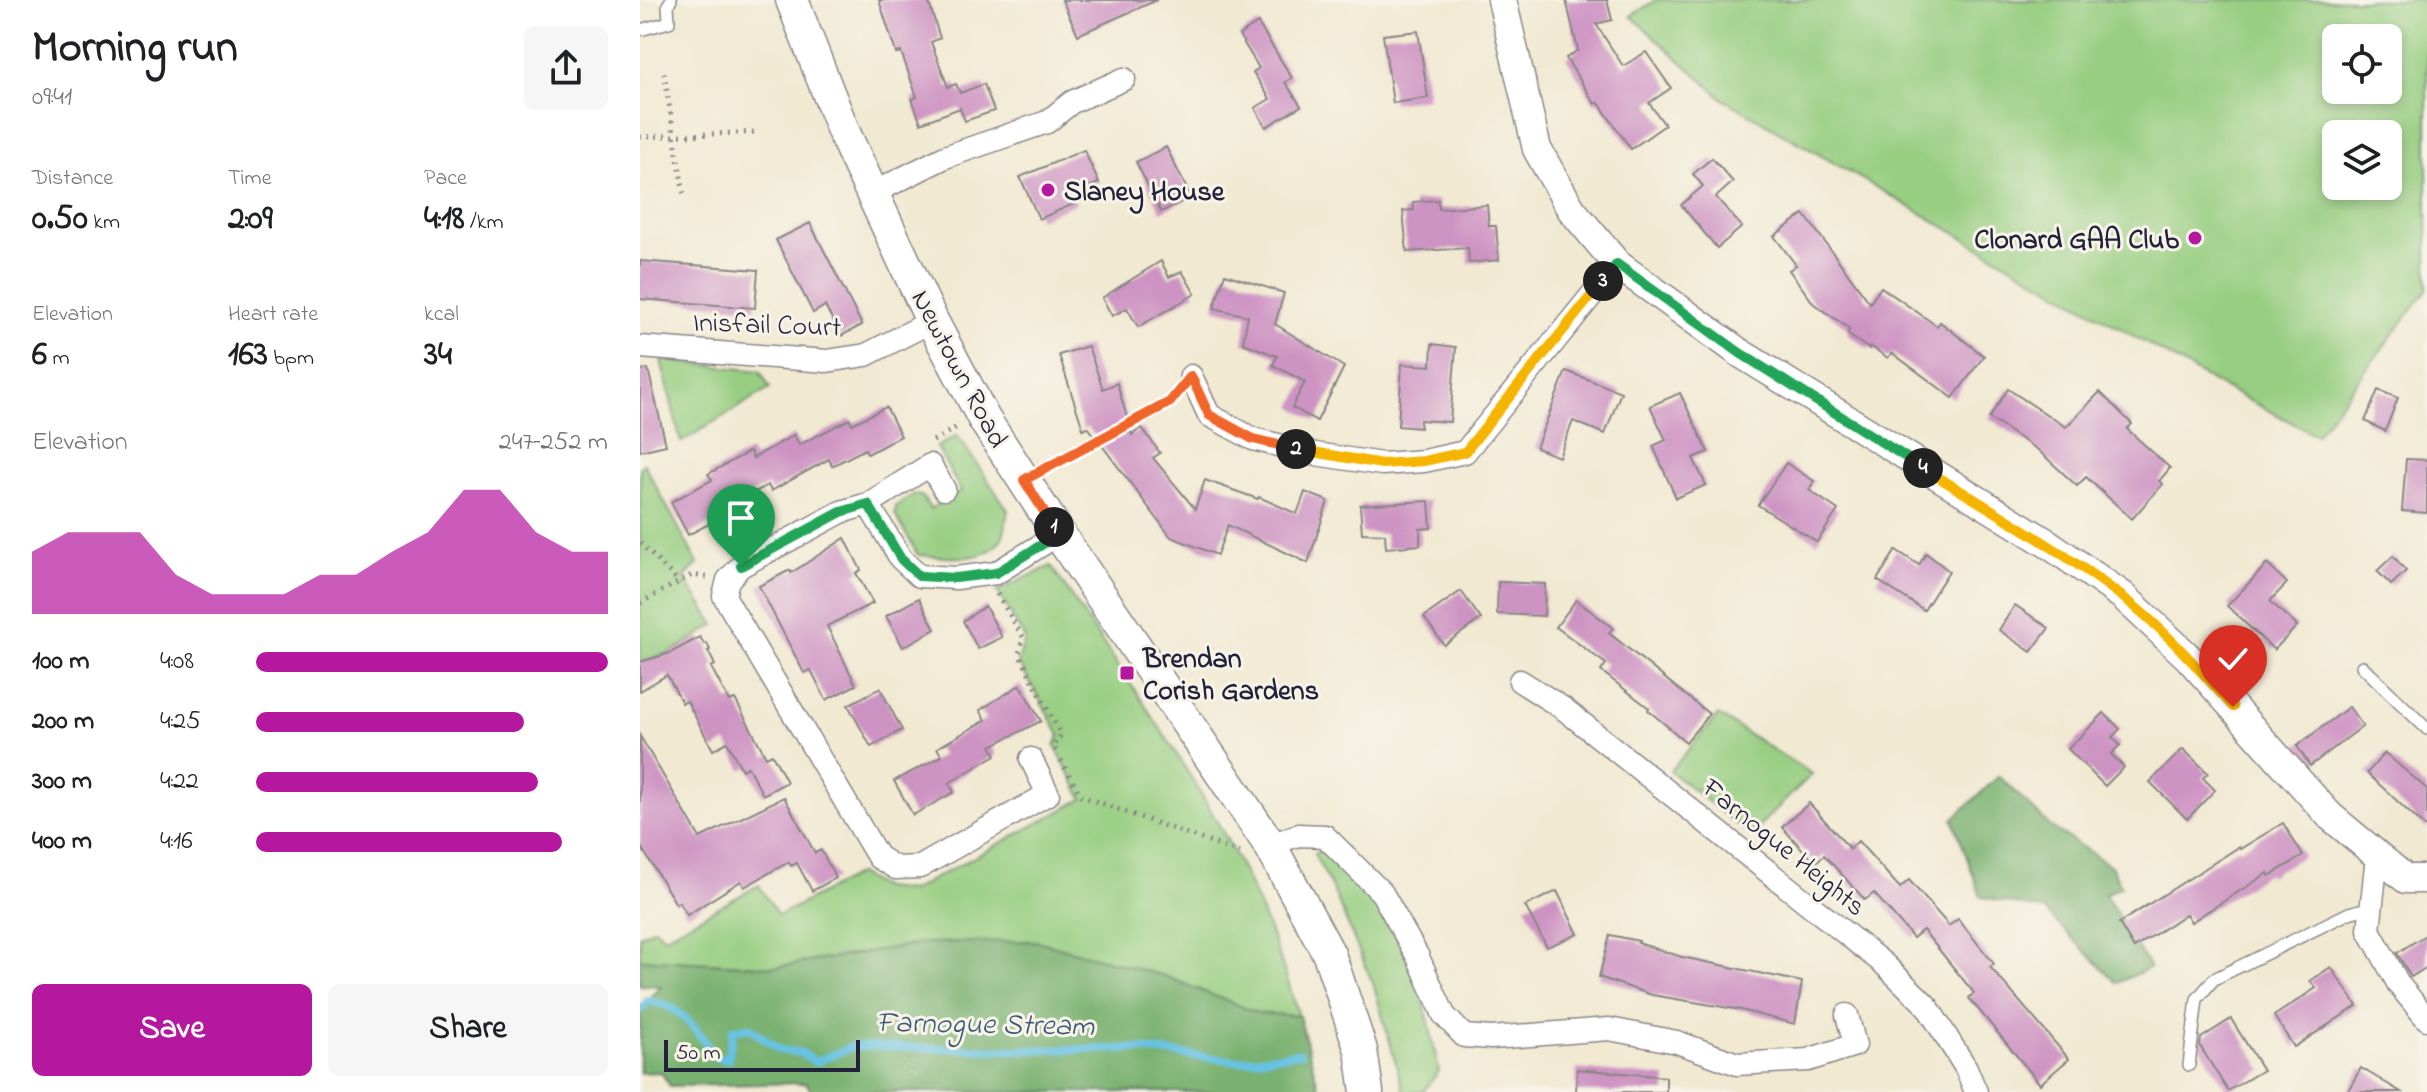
<!DOCTYPE html>
<html lang="en">
<head>
<meta charset="utf-8">
<style>
  :root { --surface:#fff; --page:#f6f6f6; --text:#202124; --muted:#757577; --accent:#b5179e }
  body { margin:0; font-family:"Indie Flower",sans-serif; background:var(--page); color:var(--text); height:100vh; display:flex; flex-direction:column; font-size:30px; white-space:nowrap }
  * { box-sizing:border-box; margin:0 }
  p { font-size:26px; color:var(--muted) }
  .icon { flex:none; width:44px; height:44px; fill:none; stroke:currentColor; stroke-width:2; stroke-linecap:round; stroke-linejoin:round }
  .map { position:relative; flex:1; overflow:hidden }
  .side { display:flex; flex-direction:column; background:var(--surface); width:640px }
  .side>* { flex:none }
  .fabs { position:absolute; left:1682px; top:24px; display:grid; gap:16px }
  .fabs a { display:grid; place-items:center; width:80px; height:80px; border-radius:12px; background:var(--surface); box-shadow:0 4px 12px #0003; font-size:40px }
  .scale { position:absolute; left:24px; bottom:20px; width:196px; box-sizing:border-box; padding-left:8px; border:4px solid #22223b; border-top:0; font-size:22px; line-height:28px; white-space:nowrap; color:#22223b; -webkit-text-stroke:6px #f7f3e8; paint-order:stroke }
  .pin { position:absolute; display:grid; place-items:center; width:68px; height:68px; color:#fff; margin:-82px -34px; border-radius:50% 50% 50% 0; rotate:-45deg; box-shadow:0 0 8px #0007 }
  .pin .icon { rotate:45deg }
  .km { position:absolute; width:40px; height:40px; margin:-20px; border-radius:50%; background:#222; color:#fff; font-size:22px; line-height:40px; text-align:center }
  .round { display:grid; place-items:center; flex:none; width:84px; height:84px; border-radius:12px; background:var(--page) }
  .summary { display:flex; align-items:center; justify-content:space-between; height:136px; padding:0 32px }
  h1 { font-size:44px; font-weight:700; line-height:60px }
  .stats { display:grid; grid-template-columns:repeat(3,1fr); gap:12px; height:136px; padding:8px 32px }
  .stats div { display:grid; align-content:center }
  .stats b { font-size:34px; font-weight:700 }
  .stats small { font-size:22px; font-weight:400 }
  .stats p { font-size:22px }
  .chart { height:224px; padding:16px 32px }
  .chart p { display:flex; justify-content:space-between }
  .chart svg { width:100%; height:144px; margin-top:8px; fill:var(--accent); opacity:.7 }
  .primary-button { display:flex; gap:16px; margin-top:auto; padding:16px 32px }
  .primary-button a { flex:1; height:92px; border-radius:12px; background:var(--accent); color:#fff; font-size:32px; font-weight:700; line-height:92px; text-align:center }
  .primary-button a+a { background:var(--page); color:var(--text) }
  ul { padding:0 32px; list-style:none; font-size:26px }
  li { display:grid; grid-template-columns:128px 96px 1fr; align-items:center; height:60px }
  li i { height:20px; border-radius:10px; background:var(--accent) }
  main { display:flex; flex:1; min-height:0 }
  .map>svg:first-child { display:block }
  .green { fill:#97ce81; stroke:#5c785e; stroke-width:2; fill-rule:evenodd }
  .forest { fill:#79b16f; stroke:#4e6a55; stroke-width:2 }
  .lines { fill:none; stroke-linecap:round; stroke-linejoin:round }
  .stream { stroke:#66c2e4; stroke-width:8 }
  .building { fill:#cd93c3 }
  .service-casing { stroke:#8a8686; stroke-width:14 }
  .minor-casing { stroke:#8a8686; stroke-width:25 }
  .tertiary-casing { stroke:#8a8686; stroke-width:31 }
  .secondary-casing { stroke:#8a8686; stroke-width:35 }
  .path { stroke:#8a8686; stroke-width:5; stroke-dasharray:2 6; stroke-linecap:butt }
  .service { stroke:#fff; stroke-width:11 }
  .minor { stroke:#fff; stroke-width:22 }
  .tertiary { stroke:#fff; stroke-width:28 }
  .secondary { stroke:#fff; stroke-width:32 }
  .split-1-casing { stroke:#fff; stroke-width:16 }
  .split-2-casing { stroke:#fff; stroke-width:16 }
  .split-3-casing { stroke:#fff; stroke-width:16 }
  .split-4-casing { stroke:#fff; stroke-width:16 }
  .split-5-casing { stroke:#fff; stroke-width:16 }
  .split-1 { stroke:#22a559; stroke-width:10 }
  .split-2 { stroke:#f0652b; stroke-width:10 }
  .split-3 { stroke:#f5b400; stroke-width:10 }
  .split-4 { stroke:#22a559; stroke-width:10 }
  .split-5 { stroke:#f5b400; stroke-width:10 }
  .poi-dot { fill:#b5179e; stroke:#f7f3e8; stroke-width:3 }
  .labels { text-anchor:middle; stroke-width:6; stroke-linejoin:round; paint-order:stroke }
  .poi-label { font-size:28px; font-weight:bold; fill:#22223b; stroke:#f7f3e8; text-anchor:start }
  .street-label { font-size:28px; fill:#22223b; stroke:#f7f3e8 }
  .water-label { font-size:30px; font-style:italic; fill:#3a5a76; stroke:#f7f3e8 }
</style>
</head>
<body>
<main>
<section class="side">
<div class="summary"><div><h1>Morning run</h1><p>09:41</p></div><a class="round"><svg class="icon" aria-label="share" viewBox="0 0 24 24"><path d="M12 15V3M7 8l5-5 5 5M5 13v7h14v-7"/></svg></a></div>
<div class="stats">
<div><p>Distance</p><b>0.50<small> km</small></b></div>
<div><p>Time</p><b>2:09</b></div>
<div><p>Pace</p><b>4:18<small> /km</small></b></div>
</div>
<div class="stats">
<div><p>Elevation</p><b>6<small> m</small></b></div>
<div><p>Heart rate</p><b>163<small> bpm</small></b></div>
<div><p>kcal</p><b>34</b></div>
</div>
<div class="chart"><p><span>Elevation</span>247–252 m</p>
<svg viewBox="0 0 160 44" preserveAspectRatio="none"><path d="M0 44V25L10 19L20 19L30 19L40 32L50 38L60 38L70 38L80 32L90 32L100 25L110 19L120 6L130 6L140 19L150 25L160 25V44z"/></svg>
</div>
<ul>
<li><b>100 m</b>4:08<i style="width:100%"></i></li>
<li><b>200 m</b>4:25<i style="width:76%"></i></li>
<li><b>300 m</b>4:22<i style="width:80%"></i></li>
<li><b>400 m</b>4:16<i style="width:87%"></i></li>
</ul>
<div class="primary-button"><a>Save</a><a>Share</a></div>
</section>
<div class="map">
<svg width="1787" height="1092" viewBox="0 0 1787 1092">
  <rect width="100%" height="100%" fill="#f7f3e8"/>
  <filter id="ink" filterUnits="userSpaceOnUse"><feTurbulence type="fractalNoise" baseFrequency=".0125" numOctaves="2"/><feDisplacementMap in="SourceGraphic" scale="16" xChannelSelector="R" yChannelSelector="G"/><feConvolveMatrix kernelMatrix="1 2 1 2 8 2 1 2 1" color-interpolation-filters="sRGB"/></filter>
  <filter id="wash" filterUnits="userSpaceOnUse"><feTurbulence type="fractalNoise" baseFrequency=".006" numOctaves="4" result="noise"/><feDisplacementMap in="SourceGraphic" scale="32" xChannelSelector="R" yChannelSelector="G"/><feGaussianBlur stdDeviation="1.8" result="paint"/><feColorMatrix in="noise" values="0 0 0 0 0 0 0 0 0 0 0 0 0 0 0 0 0 1.4 0 .05"/><feComposite in="paint" operator="in"/></filter>
  <g filter="url(#wash)">
    <rect width="100%" height="100%" fill="#f1e9d2"/>
    <!-- green -->
    <g class="green">
      <path d="M1016,0h771v290l-111,145 -99,-51 -494,-285 -92,-83zM1696,38h52v52h-52zM1696,134h52v52h-52z"/>
      <path d="M21,360l99,11 10,17 -89,54z"/>
      <path d="M317,435l51,75c-2,8 -2,19 -5,26 -15,30 -59,20 -85,19l-23,-41 1,-8 18,-12 9,3 7,12 31,-18 -24,-44z"/>
      <path d="M4,464l54,100 -14,14 31,47 -44,27 -31,10v-195z"/>
      <path d="M411,566c62,94 131,187 183,287 27,52 48,107 65,163l-42,-3 -93,-37 -242,-33 -145,24 -137,-8v-24l15,-7 9,9 95,-52 19,31 80,-42 25,14 28,3 172,-92 -28,-53 5,-11 -42,-73 7,-23 -28,-48z"/>
      <path d="M1078,715l94,59 -62,61 -80,-64z"/>
      <path d="M681,850c49,34 83,90 101,147 8,24 11,50 17,74l-16,21h-19l-30,-106 -41,-96 -19,-36z"/>
    </g>
    <!-- forest -->
    <g class="forest">
      <path d="M1359,776l51,50 61,40 10,20 -16,8 45,74 -33,15 -73,-73 -63,-13 -28,-78z"/>
      <path d="M397,941l127,35 93,37 42,3 21,76h-508l-6,-9 -136,3 -9,-14 -21,1v-63l21,-24 -21,-1v-26l137,8 145,-24z"/>
    </g>
    <g class="lines">
      <!-- stream -->
      <path class="stream" d="M0,1010l8,-9c30,2 52,31 66,56l14,2 5,-30 17,-1 30,22 22,3 13,9 39,-16 150,4 132,-1 102,12 62,-8"/>
    </g>
    <g id="blocks">
      <!-- building -->
      <g class="building">
        <path d="M239,0h49l12,38 -9,4 17,45 8,-3 4,9 24,-9 10,27 -29,10 -5,-13 -39,15 -9,-24 5,-2 -16,-45 -5,1z"/>
        <path d="M422,0h95l-79,35z"/>
        <path d="M926,0h41l5,20 -16,4 27,42 23,-14 25,36 -22,15 16,22 -34,24 -33,-47 -3,2 -29,-46 12,-8z"/>
        <path d="M618,23l34,55 -7,4 16,24 -35,21 -11,-19 15,-9 -17,-27 6,-4 -20,-33z"/>
        <path d="M778,31l10,67 -35,5 -10,-68z"/>
        <path d="M526,147l25,50 -30,15 -25,-50z"/>
        <path d="M444,150l15,33 -27,10 4,10 -37,16 -19,-42z"/>
        <path d="M1072,158l21,24 -17,15 26,30 -25,21 -36,-43 22,-19 -10,-12z"/>
        <path d="M798,200l1,9 48,-4 2,21h7l3,34 -30,3 -1,-15 -61,4 -4,-41 11,-1 -1,-8z"/>
        <path d="M1164,214l66,89 11,-16 56,39 3,-4 44,34 -31,42 -61,-45 -4,5 -18,-12 -1,3 -22,-15 3,-5 -36,-25 -25,-34 7,-5 -22,-29z"/>
        <path d="M170,223l52,102 -21,11 -16,-30 -12,7 -37,-73z"/>
        <path d="M0,261l118,9 -3,38 -115,-9z"/>
        <path d="M521,261l8,16 13,-6 13,23 -57,33 -11,-19 -15,8 -10,-18z"/>
        <path d="M585,274l59,19 -9,31 69,43 -27,54 -25,-14 13,-25 -32,-17 4,-9 -34,-13 5,-27 -34,-8z"/>
        <path d="M792,344l24,3 -6,75 -30,-2v8l-22,-2 4,-62 29,2z"/>
        <path d="M448,346l15,43 14,-6 15,52 10,-7 18,25 -7,5 42,51 10,-29 53,19 1,-2 38,17 8,-22 23,9 -20,62 -80,-38 -11,30 -46,-18 -83,-110 -5,2 -24,-74z"/>
        <path d="M8,369l18,76 -26,6v-81z"/>
        <path d="M926,371l55,21 -16,42 -32,-13 -14,36 -23,-9z"/>
        <path d="M1368,389l58,38 34,-35 32,32 -5,5 43,39 -11,13 4,3 -31,35 -46,-42 -9,9 -39,-36 -49,-32z"/>
        <path d="M1738,390l20,8 -13,33 -20,-10z"/>
        <path d="M1040,393l28,59 -15,6 13,27 -30,13 -23,-52 13,-6 -16,-34z"/>
        <path d="M246,407l15,29 -33,18 -3,-5 -33,17 -3,-7 -58,32 -3,-6 -42,22 4,6 -42,22 -17,-33 41,-22 -4,-6 42,-23 3,7 41,-23 5,10 51,-26 2,5z"/>
        <path d="M1766,459l21,1v53l-25,-2z"/>
        <path d="M1146,463l28,18 -5,9 29,20 -21,32 -59,-37z"/>
        <path d="M789,501l2,27 -11,1v16l-34,3 -1,-14 -23,-1 -2,-28z"/>
        <path d="M205,538l16,32 -5,3 17,30 -46,23 29,59 -30,15 -15,-30 -7,3 -45,-87 31,-16 1,3z"/>
        <path d="M1256,550l23,15 7,-12 23,18 -25,39 -47,-30z"/>
        <path d="M1753,556l13,15 -15,14 -14,-14z"/>
        <path d="M1627,564l20,19 -17,18 27,25 -23,24 -47,-44z"/>
        <path d="M858,582l47,2 -1,32 -47,-2z"/>
        <path d="M821,591l20,28 -37,26 -20,-28z"/>
        <path d="M279,598l16,31 -32,18 -17,-31z"/>
        <path d="M936,600l37,28 -4,5 100,81 -23,28 -38,-32 1,-2 -48,-37 5,-7 -50,-37z"/>
        <path d="M1375,605l34,23 -18,24 -32,-22z"/>
        <path d="M345,606l17,31 -24,12 -15,-28z"/>
        <path d="M60,637l4,7 3,-1 3,7 -2,1 7,14 -4,2 18,34 6,-2 31,58 6,-3 15,28 -24,13 -15,-28 -6,3 -15,-28 -14,8 -26,-49 -5,2 -15,-28 -27,16v-29l30,-9z"/>
        <path d="M380,685l21,36 -50,25 5,9 -47,28 5,9 -41,23 -19,-34 48,-25 -5,-8 49,-28 -6,-10z"/>
        <path d="M240,688l22,42 -31,17 -23,-42z"/>
        <path d="M1709,707l14,19 -53,40 -13,-20z"/>
        <path d="M1464,713l16,16 -8,8 8,8 -9,9 13,13 -19,19 -37,-37z"/>
        <path d="M0,736l60,102 84,-41 31,56 6,-3 15,28 -24,13 -15,-28 -6,3 -2,-4 -45,25 -3,-6 -54,34 -8,-13 -3,2 -36,-59z"/>
        <path d="M1543,749l25,24 -5,5 12,12 -28,29 -37,-37z"/>
        <path d="M1745,753l42,36v40l-60,-56z"/>
        <path d="M1169,803l41,46 8,-8 42,47 9,-8 40,46 9,-7 36,45 -4,3 79,92 -29,25 -71,-86 5,-5 -51,-63 -10,8 -39,-45 -9,7 -41,-45 -9,8 -33,-36z"/>
        <path d="M1643,823l20,33 -34,20 -1,-3 -77,49 -5,-8 -52,34 -15,-25 120,-76 1,2z"/>
        <path d="M917,891l21,43 -31,13 -22,-41z"/>
        <path d="M1787,934v33l-16,10 -14,-24z"/>
        <path d="M970,935l29,6 -1,2 44,14 120,25 -7,42 -54,-14 -89,-15 -53,-18z"/>
        <path d="M1691,967l26,39 -63,41 -20,-31 42,-28 -6,-7z"/>
        <path d="M1591,1019l32,51 -35,21 -28,-45 1,-8z"/>
        <path d="M1721,1068l40,24h-54z"/>
        <path d="M937,1069l89,8v15h-90z"/>
      </g>
    </g>
  </g>
  <g filter="url(#ink)">
    <use href="#blocks" fill-opacity="0" stroke="#8a8686" stroke-width="2"/>
    <g class="lines">
      <defs>
        <g id="service">
          <path d="M0,30l29,-8 -1,-17 3,-5"/>
          <path d="M1722,666l65,63"/>
          <path d="M1549,1065l8,-66 17,-20 135,-66 22,-6"/>
        </g>
        <g id="minor">
          <path d="M233,193l72,-36 102,-35 25,-20 52,-23"/>
          <path d="M0,347l187,14 39,-6 66,-34"/>
          <path d="M551,376l18,39 44,24 62,15 67,10 42,-3 41,-9 152,-188"/>
          <path d="M228,504l62,-39 14,24"/>
          <path d="M880,681l44,28 320,255 43,42 39,62 10,24"/>
          <path d="M391,759l17,35 -128,73 -24,1 -18,-11 -154,-261 4,-16 13,-14 100,-54 27,-8 33,55 18,17 37,2 40,-5 63,-39"/>
          <path d="M630,845l28,-10 27,1 57,57 36,64 26,58 20,21 27,2 118,-9 68,13 60,22 71,-4 47,-15 -8,-30"/>
          <path d="M1737,856l-8,74 30,55 28,34"/>
        </g>
        <path id="tertiary" d="M862,0l35,149 34,60 46,55 123,89 310,192 73,51 65,61 142,159 76,63h21"/>
        <path id="secondary" d="M152,0l52,133 88,188 52,98 75,115 211,311 59,109 32,96 6,42"/>
      </defs>
      <!-- service casing -->
      <use href="#service" class="service-casing"/>
      <!-- minor casing -->
      <use href="#minor" class="minor-casing"/>
      <!-- tertiary casing -->
      <use href="#tertiary" class="tertiary-casing"/>
      <!-- secondary casing -->
      <use href="#secondary" class="secondary-casing"/>
      <!-- path -->
      <g class="path">
        <path d="M24,73l20,122"/>
        <path d="M0,137l119,-5"/>
        <path d="M293,441l26,-15"/>
        <path d="M406,468l124,-66 6,-8"/>
        <path d="M0,543l40,40"/>
        <path d="M357,594l26,43 -4,17 42,81 -8,11 3,5"/>
        <path d="M0,603l52,-28 15,2"/>
        <path d="M421,760l20,36 159,57"/>
      </g>
      <!-- service -->
      <use href="#service" class="service"/>
      <!-- minor -->
      <use href="#minor" class="minor"/>
      <!-- tertiary -->
      <use href="#tertiary" class="tertiary"/>
      <!-- secondary -->
      <use href="#secondary" class="secondary"/>
    </g>
  </g>
  <g class="lines" filter="url(#ink)">
    <defs>
      <path id="split-1" d="M101,566l100,-54 27,-8 33,55 18,17 37,2 40,-5 63,-39 -5,-7"/>
      <path id="split-2" d="M414,527l-30,-47 146,-78 21,-26 18,39 44,24 43,10"/>
      <path id="split-3" d="M656,449l86,15 42,-3 41,-9 138,-171"/>
      <path id="split-4" d="M963,281l14,-17 123,89 183,115"/>
      <path id="split-5" d="M1283,468c67,41 135,80 197,127 42,31 78,73 113,112"/>
    </defs>
    <!-- split-1 casing -->
    <use href="#split-1" class="split-1-casing"/>
    <!-- split-2 casing -->
    <use href="#split-2" class="split-2-casing"/>
    <!-- split-3 casing -->
    <use href="#split-3" class="split-3-casing"/>
    <!-- split-4 casing -->
    <use href="#split-4" class="split-4-casing"/>
    <!-- split-5 casing -->
    <use href="#split-5" class="split-5-casing"/>
    <!-- split-1 -->
    <use href="#split-1" class="split-1"/>
    <!-- split-2 -->
    <use href="#split-2" class="split-2"/>
    <!-- split-3 -->
    <use href="#split-3" class="split-3"/>
    <!-- split-4 -->
    <use href="#split-4" class="split-4"/>
    <!-- split-5 -->
    <use href="#split-5" class="split-5"/>
  </g>
  <!-- markers -->
  <g class="poi-dot">
    <circle cx="408" cy="190" r="8"/>
    <circle cx="1555" cy="238" r="8"/>
    <rect x="479" y="665" width="16" height="16" rx="4"/>
  </g>
  <g class="labels">
    <!-- poi labels -->
    <g class="poi-label">
      <text x="424" y="200">Slaney House</text>
      <text x="1539" y="248" text-anchor="end">Clonard GAA Club</text>
      <text x="503" y="667">Brendan<tspan x="503" dy="32">Corish Gardens</tspan></text>
    </g>
    <!-- street labels -->
    <g class="street-label">
      <text transform="translate(127 323) rotate(2)" y="10">Inisfail Court</text>
      <text transform="translate(321 368) rotate(62)" y="10">Newtown Road</text>
      <text transform="translate(1145 846) rotate(39)" y="10">Farnogue Heights</text>
    </g>
    <!-- water labels -->
    <g class="water-label">
      <text transform="translate(345 1023) rotate(1)" y="10">Farnogue Stream</text>
    </g>
  </g>
</svg>
<div class="fabs">
<a><svg class="icon" aria-label="locate" viewBox="0 0 24 24"><circle cx="12" cy="12" r="6"/><path d="M12 2v4M12 18v4M2 12h4M18 12h4"/></svg></a>
<a><svg class="icon" aria-label="layers" viewBox="0 0 24 24"><path d="M12 4l9 5-9 5-9-5zM3 14l9 5 9-5"/></svg></a>
</div>
<div class="scale">50 m</div>
<div class="pin" style="left:101px;top:566px;background:#1e9e55"><svg class="icon" aria-label="arrive" viewBox="0 0 24 24"><path d="M6 21V4h12l-3 4 3 4H6"/></svg></div>
<div class="pin" style="left:1593px;top:707px;background:#d93025"><svg class="icon" aria-label="check" viewBox="0 0 24 24"><path d="M5 12l5 5 9-10"/></svg></div>
<b class="km" style="left:414px;top:527px">1</b>
<b class="km" style="left:656px;top:449px">2</b>
<b class="km" style="left:963px;top:281px">3</b>
<b class="km" style="left:1283px;top:468px">4</b>
</div>
</main>
</body>
</html>
